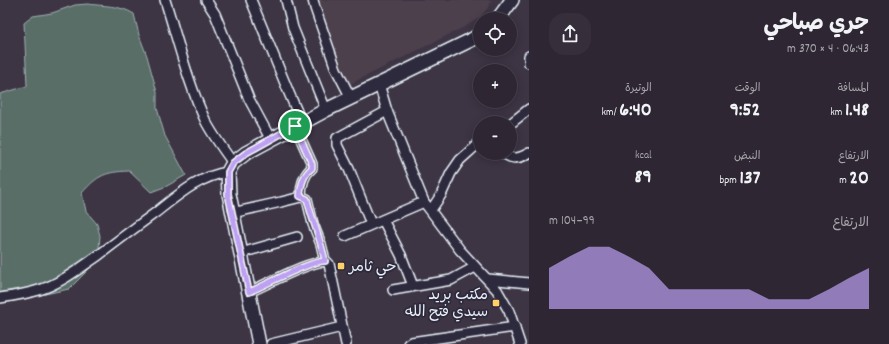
<!DOCTYPE html>
<html lang="ar">
<head>
<meta charset="utf-8">
<style>
  :root { --surface:#2e2733; --page:#362f3b; --text:#f1f3f6; --muted:#a7a5ac; --line:#49444e; --accent:#bca0f2 }
  body { margin:0; font-family:Dekko,"Playpen Sans Arabic",sans-serif; background:var(--page); color:var(--text); direction:rtl; height:100vh; display:flex; flex-direction:column; font-size:15px; white-space:nowrap }
  * { box-sizing:border-box; margin:0 }
  p { font-size:13px; color:var(--muted) }
  .icon { flex:none; width:22px; height:22px; fill:none; stroke:currentColor; stroke-width:2; stroke-linecap:round; stroke-linejoin:round }
  .map { position:relative; flex:1; overflow:hidden; direction:ltr }
  .panel { display:flex; flex-direction:column; background:var(--surface); width:360px }
  .panel>* { flex:none }
  .controls { position:absolute; left:473px; top:12px; display:grid; gap:8px }
  .controls a { display:grid; place-items:center; width:44px; height:44px; border-radius:50%; background:var(--surface); box-shadow:0 2px 10px #0003,0 0 0 1px var(--line); font-size:20px }
  .pin { position:absolute; display:grid; place-items:center; width:34px; height:34px; color:#fff; margin:-17px; border:2px solid #fff; border-radius:50%; box-shadow:0 1px 4px #0007 }
  .round { display:grid; place-items:center; flex:none; width:42px; height:42px; border-radius:16px; background:var(--page) }
  .head { display:flex; align-items:center; justify-content:space-between; height:68px; padding:0 20px }
  h1 { font-size:22px; font-weight:700; line-height:30px }
  .stats { display:grid; grid-template-columns:repeat(3,1fr); gap:6px; height:68px; padding:4px 20px }
  .stats div { display:grid; align-content:center }
  .stats b { font-size:20px; font-weight:700 }
  .stats small { font-size:11px; font-weight:400 }
  .stats p { font-size:11px }
  .chart { height:112px; padding:8px 20px }
  .chart p { display:flex; justify-content:space-between }
  .chart svg { width:100%; height:72px; margin-top:4px; fill:var(--accent); opacity:.7 }
  main { display:flex; flex:1; min-height:0 }
  .map>svg:first-child { display:block }
  .built { fill:#4d404d }
  .green { fill:#5a6e68; stroke:#a1b0b0 }
  .lines { fill:none; stroke-linecap:round; stroke-linejoin:round }
  .minor-casing { stroke:#e8f1f8; stroke-width:12 }
  .secondary-casing { stroke:#e8f1f8; stroke-width:16 }
  .minor { stroke:#2f2a3d; stroke-width:9 }
  .secondary { stroke:#2f2a3d; stroke-width:13 }
  .route-casing { stroke:#fff; stroke-width:8 }
  .route { stroke:#bca0f2; stroke-width:5 }
  .poi-dot { fill:#ffd166; stroke:#2f2a3d; stroke-width:1.5 }
  .labels { text-anchor:middle; stroke-width:3.5; stroke-linejoin:round; paint-order:stroke }
  .poi-label { font-size:15px; fill:#e8f1f8; stroke:#2f2a3d; text-anchor:start }
</style>
</head>
<body>
<main>
<section class="panel">
<div class="head"><div><h1>جري صباحي</h1><p>06:43 · 4 × 370 m</p></div><a class="round"><svg class="icon" aria-label="share" viewBox="0 0 24 24"><path d="M12 15V3M7 8l5-5 5 5M5 13v7h14v-7"/></svg></a></div>
<div class="stats">
<div><p>المسافة</p><b>1.48<small> km</small></b></div>
<div><p>الوقت</p><b>9:52</b></div>
<div><p>الوتيرة</p><b>6:40<small> /km</small></b></div>
</div>
<div class="stats">
<div><p>الارتفاع</p><b>20<small> m</small></b></div>
<div><p>النبض</p><b>137<small> bpm</small></b></div>
<div><p>kcal</p><b>89</b></div>
</div>
<div class="chart"><p><span>الارتفاع</span>99–104 m</p>
<svg viewBox="0 0 160 44" preserveAspectRatio="none"><path d="M0 44V19L10 12L20 6L30 6L40 12L50 19L60 32L70 32L80 32L90 32L100 32L110 38L120 38L130 38L140 32L150 25L160 19V44z"/></svg>
</div>
</section>
<div class="map">
<svg width="529" height="344" viewBox="0 0 529 344">
  <rect width="100%" height="100%" fill="#3d3444"/>
  <filter id="ink" filterUnits="userSpaceOnUse"><feTurbulence type="fractalNoise" baseFrequency=".025" numOctaves="2"/><feDisplacementMap in="SourceGraphic" scale="8" xChannelSelector="R" yChannelSelector="G"/><feConvolveMatrix kernelMatrix="1 2 1 2 8 2 1 2 1" color-interpolation-filters="sRGB"/></filter>
  <g filter="url(#ink)">
    <!-- built -->
    <path class="built" d="M317,0h175l-5,9 -7,8 -12,8 -118,59 -12,-15z"/>
    <!-- green -->
    <path class="green" d="M87,4c16,2 33,1 47,10l5,21 8,21 10,36v16l8,28 21,39 -19,11 -16,6 -22,-21c-24,1 -31,4 -47,22l4,18 11,13 3,12 -2,24 -29,29 -57,12 -12,-1v-206l27,-8 -3,-63 9,-7 19,-3 23,-8z"/>
    <g class="lines">
      <defs>
        <g id="minor">
          <path d="M165,0c13,41 23,83 41,122 7,13 19,30 27,41"/>
          <path d="M206,0l9,14 34,85 22,41"/>
          <path d="M251,0l38,93 13,30"/>
          <path d="M286,0l7,28 33,82"/>
          <path d="M313,0l2,8 21,61 15,29"/>
          <path d="M529,56v7"/>
          <path d="M379,84l8,27 37,91 36,48 37,40 12,21 11,33"/>
          <path d="M510,124l19,-15"/>
          <path d="M295,126l17,38v4c-9,7 -11,17 -11,29"/>
          <path d="M503,153c9,7 16,6 26,0"/>
          <path d="M431,210l10,-15 10,-22 9,-13 20,-18"/>
          <path d="M232,213l49,-11 20,-5 6,2 6,25 8,20 4,17"/>
          <path d="M383,220l18,35 12,31"/>
          <path d="M371,224l-22,-55 -12,-24v-7l50,-27"/>
          <path d="M345,236l79,-34"/>
          <path d="M241,253l56,-16"/>
          <path d="M488,279l41,4"/>
          <path d="M393,290l58,-10 24,-13"/>
          <path d="M249,292c15,-6 65,-34 78,-30l2,2 17,80"/>
          <path d="M0,298c13,-2 26,-4 39,-8 22,-7 41,-22 60,-35 18,-14 37,-28 56,-42 22,-17 44,-37 73,-41"/>
          <path d="M271,344l71,-17"/>
          <path d="M408,344l3,-2 104,-15"/>
        </g>
        <g id="secondary">
          <path d="M498,19l14,-19"/>
          <path d="M259,344l-30,-150 -1,-22 5,-9 13,-10 80,-43 147,-71 7,-5"/>
        </g>
      </defs>
      <!-- minor casing -->
      <use href="#minor" class="minor-casing"/>
      <!-- secondary casing -->
      <use href="#secondary" class="secondary-casing"/>
      <!-- minor -->
      <use href="#minor" class="minor"/>
      <!-- secondary -->
      <use href="#secondary" class="secondary"/>
    </g>
  </g>
  <g class="lines" filter="url(#ink)">
    <defs>
      <path id="route" d="M295,126l17,38v4c-9,7 -11,17 -12,28l7,3c5,21 14,41 18,62 -16,0 -59,24 -76,31l-21,-98v-22l5,-9 13,-10z"/>
    </defs>
    <!-- route casing -->
    <use href="#route" class="route-casing"/>
    <!-- route -->
    <use href="#route" class="route"/>
  </g>
  <!-- markers -->
  <g class="poi-dot">
    <rect x="337" y="262" width="8" height="8" rx="2"/>
    <rect x="492" y="299" width="8" height="8" rx="2"/>
  </g>
  <g class="labels">
    <!-- poi labels -->
    <g class="poi-label">
      <text x="349" y="271">حي ثامر</text>
      <text x="488" y="299" text-anchor="end">مكتب بريد<tspan x="488" dy="17">سيدي فتح الله</tspan></text>
    </g>
  </g>
</svg>
<div class="controls">
<a><svg class="icon" aria-label="locate" viewBox="0 0 24 24"><circle cx="12" cy="12" r="6"/><path d="M12 2v4M12 18v4M2 12h4M18 12h4"/></svg></a>
<a>+</a>
<a>−</a>
</div>
<div class="pin" style="left:295px;top:126px;background:#1e9e55"><svg class="icon" aria-label="arrive" viewBox="0 0 24 24"><path d="M6 21V4h12l-3 4 3 4H6"/></svg></div>
</div>
</main>
</body>
</html>
